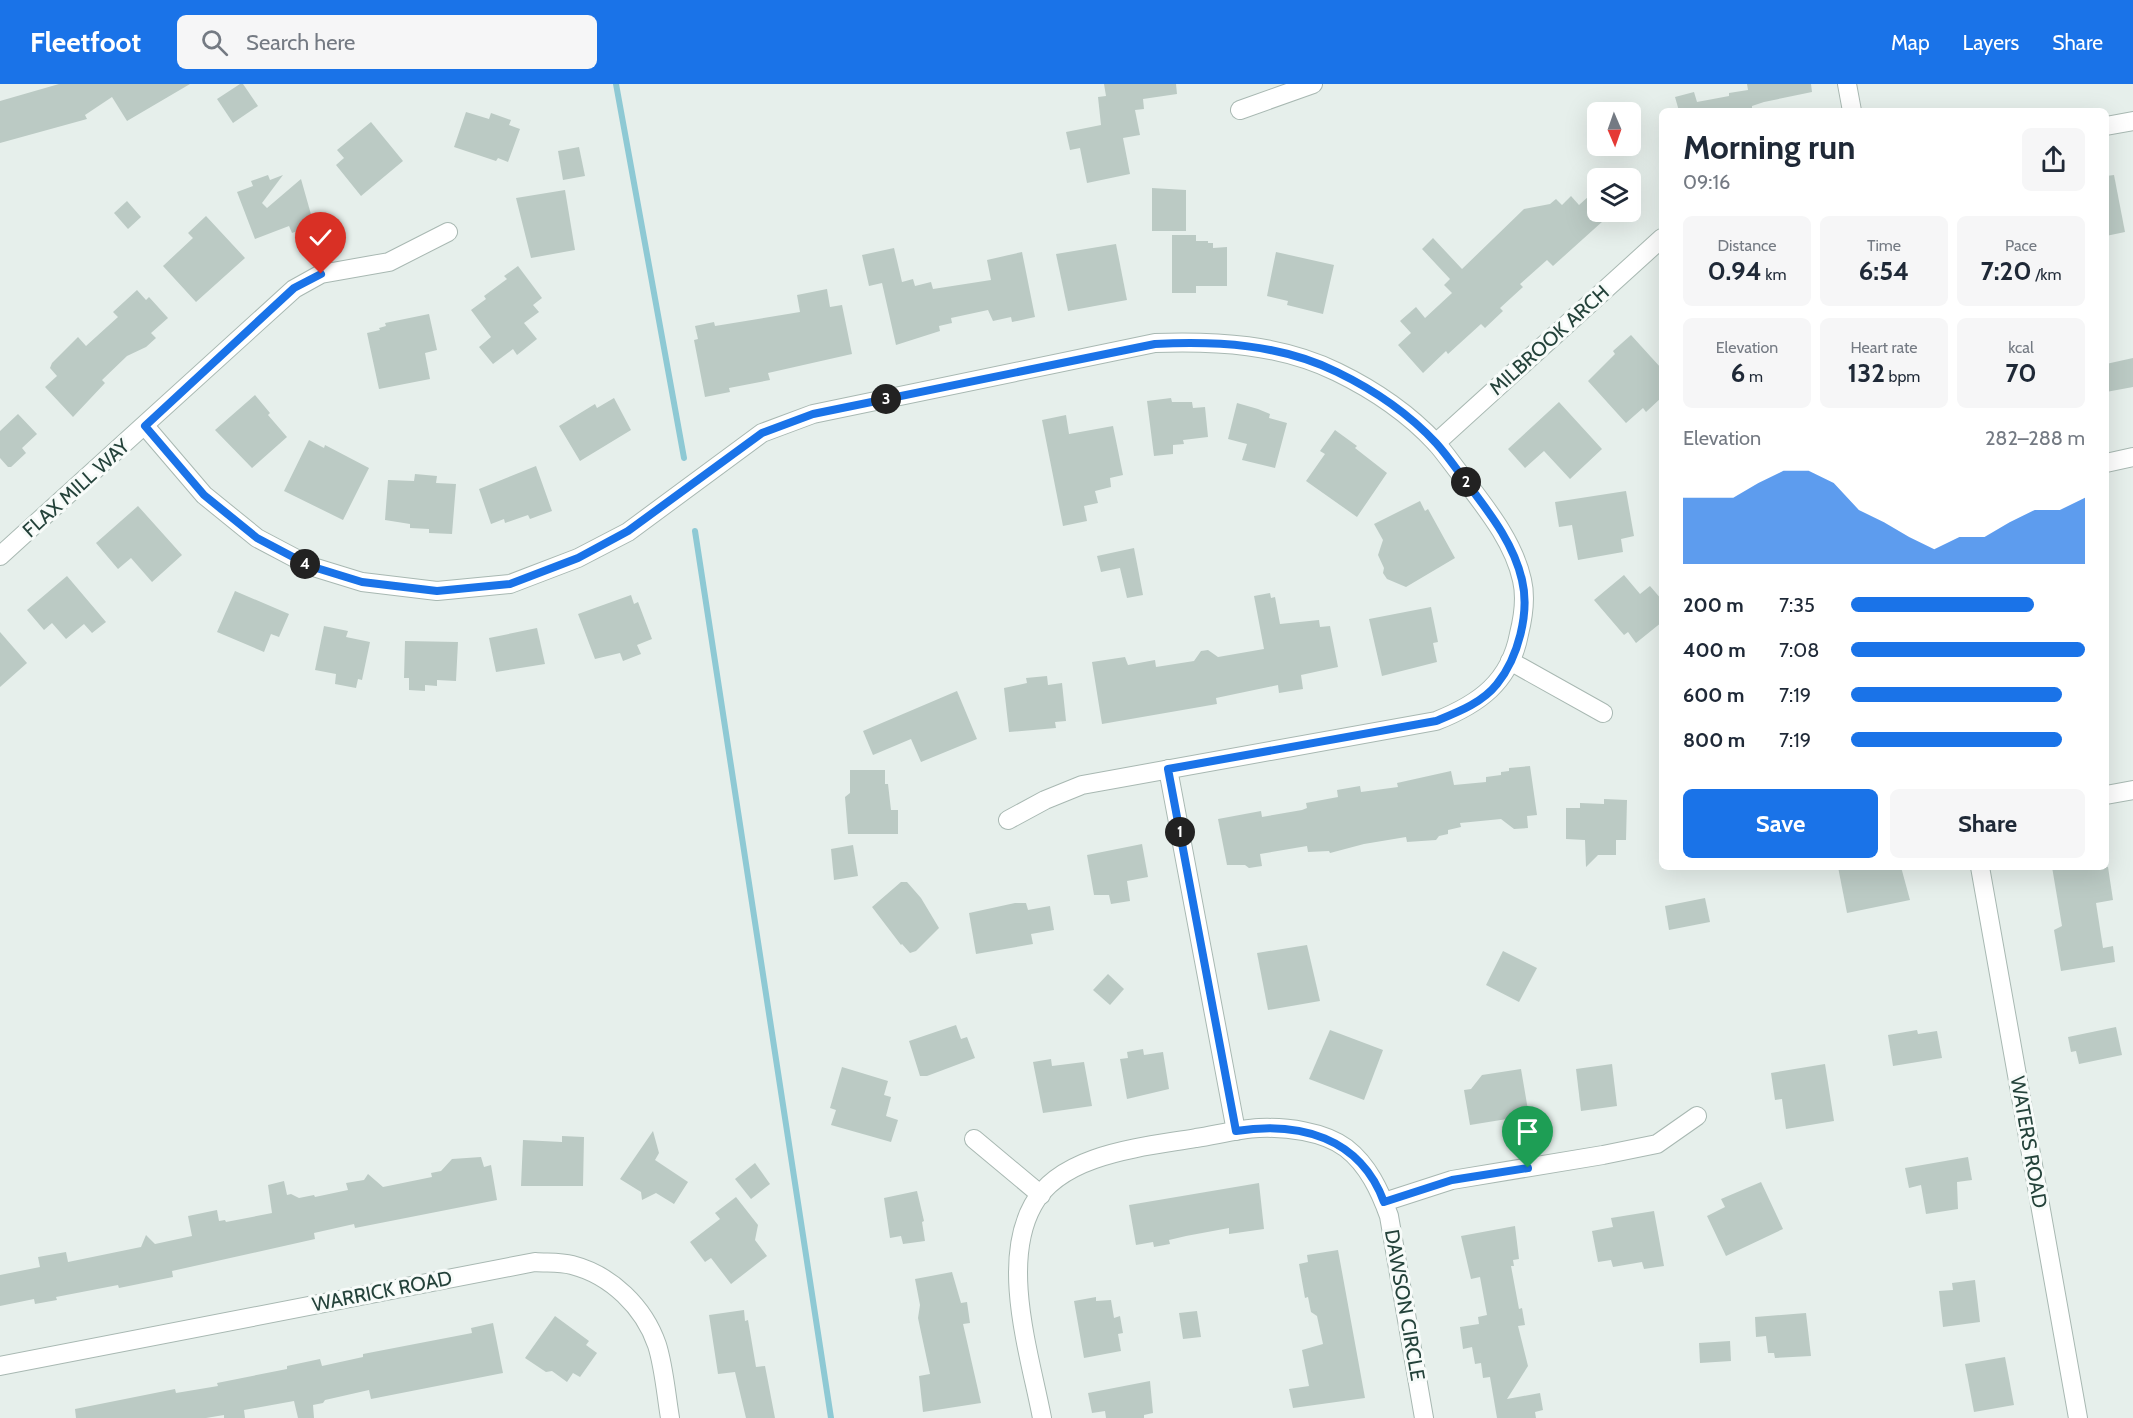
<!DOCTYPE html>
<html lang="en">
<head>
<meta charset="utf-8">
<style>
  :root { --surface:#fff; --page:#f6f6f7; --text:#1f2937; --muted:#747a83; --accent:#1a73e8 }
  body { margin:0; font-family:Cabin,sans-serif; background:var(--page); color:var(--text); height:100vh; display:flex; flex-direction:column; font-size:22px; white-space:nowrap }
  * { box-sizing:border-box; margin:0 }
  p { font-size:20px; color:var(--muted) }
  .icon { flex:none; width:33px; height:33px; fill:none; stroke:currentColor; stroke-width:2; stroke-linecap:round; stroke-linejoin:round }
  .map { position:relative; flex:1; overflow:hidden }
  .side { position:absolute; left:1659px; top:24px; width:450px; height:762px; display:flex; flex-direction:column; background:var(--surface); border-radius:9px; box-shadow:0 6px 24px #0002 }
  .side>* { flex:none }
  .needle { width:39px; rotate:178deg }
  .tools { position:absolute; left:1587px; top:18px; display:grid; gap:12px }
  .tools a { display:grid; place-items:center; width:54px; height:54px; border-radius:9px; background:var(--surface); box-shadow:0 6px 24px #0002; font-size:30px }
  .pin { position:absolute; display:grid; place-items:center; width:51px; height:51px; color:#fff; margin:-62px -26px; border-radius:50% 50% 50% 0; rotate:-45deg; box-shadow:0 0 6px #0007 }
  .pin .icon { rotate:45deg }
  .km { position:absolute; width:30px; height:30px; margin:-15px; border-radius:50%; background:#222; color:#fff; font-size:16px; line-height:30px; text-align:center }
  .round { display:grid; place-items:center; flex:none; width:63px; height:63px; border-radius:9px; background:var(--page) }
  .head { display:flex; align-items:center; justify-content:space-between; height:102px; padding:0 24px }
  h1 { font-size:33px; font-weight:700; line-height:45px }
  .metrics { display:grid; grid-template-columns:repeat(3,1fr); gap:9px; height:102px; padding:6px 24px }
  .metrics div { display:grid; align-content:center; border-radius:9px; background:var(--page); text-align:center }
  .metrics b { font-size:26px; font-weight:700 }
  .metrics small { font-size:16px; font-weight:400 }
  .metrics p { font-size:16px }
  .chart { height:168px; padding:12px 24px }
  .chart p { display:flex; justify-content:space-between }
  .chart svg { width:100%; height:108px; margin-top:6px; fill:var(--accent); opacity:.7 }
  .primary-button { display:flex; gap:12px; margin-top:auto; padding:12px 24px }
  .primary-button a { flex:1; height:69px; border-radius:9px; background:var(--accent); color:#fff; font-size:24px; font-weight:700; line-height:69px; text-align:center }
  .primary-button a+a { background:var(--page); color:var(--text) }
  ul { padding:0 24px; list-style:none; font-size:20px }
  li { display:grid; grid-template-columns:96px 72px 1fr; align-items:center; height:45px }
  li i { height:15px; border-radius:8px; background:var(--accent) }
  header { display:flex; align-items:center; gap:36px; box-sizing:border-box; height:84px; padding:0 30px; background:var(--accent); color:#fff }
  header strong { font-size:28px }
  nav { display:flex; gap:33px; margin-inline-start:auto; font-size:21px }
  .search { width:420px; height:54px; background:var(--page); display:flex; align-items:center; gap:15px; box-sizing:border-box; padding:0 21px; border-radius:9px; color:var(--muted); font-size:22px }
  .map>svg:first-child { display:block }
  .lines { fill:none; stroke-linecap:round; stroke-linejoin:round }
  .stream { stroke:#8ec9d4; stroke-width:6 }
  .building { fill:#bbcac4 }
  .minor-casing { stroke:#a8b8b2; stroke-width:20 }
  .minor { stroke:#fff; stroke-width:18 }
  .route-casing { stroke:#fff; stroke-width:12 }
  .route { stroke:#1a73e8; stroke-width:8 }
  .labels { text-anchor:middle; stroke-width:6; stroke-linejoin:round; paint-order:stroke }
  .street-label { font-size:20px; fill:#24423a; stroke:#f7fbf9 }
</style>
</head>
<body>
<header>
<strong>Fleetfoot</strong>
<div class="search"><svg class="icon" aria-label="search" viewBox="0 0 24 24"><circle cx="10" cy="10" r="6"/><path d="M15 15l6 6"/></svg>Search here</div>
<nav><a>Map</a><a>Layers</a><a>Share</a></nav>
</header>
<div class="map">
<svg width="2133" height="1334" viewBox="0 0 2133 1334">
  <rect width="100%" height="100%" fill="#e6efeb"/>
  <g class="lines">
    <!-- stream -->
    <g class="stream">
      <path d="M616,0l68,374"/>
      <path d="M695,447l136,887"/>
    </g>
  </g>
  <!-- building -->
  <g class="building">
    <path d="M59,0h131l-63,37 -15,-24 -27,18 2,4 -87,24v-42z"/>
    <path d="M240,0h3l15,22 -25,17 -16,-24z"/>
    <path d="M1104,0h72l1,10 -34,5 1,10 -9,1 5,25 -17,3 7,36 -43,9 -7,-35 -10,2 -4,-18 35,-7 -3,-28 8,-1z"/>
    <path d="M1747,0h64l1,8 -48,10 -12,4v5h-73l-4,-14 19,-5 3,10 32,-6v-3l19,-3z"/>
    <path d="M466,28l23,7 2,-6 20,7 -2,5 11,4 -12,33 -10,-4 -2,3 -42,-14z"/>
    <path d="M371,38l32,39 -42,35 -25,-31 8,-7 -7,-8z"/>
    <path d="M579,63l6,29 -22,4 -5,-29z"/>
    <path d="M268,91l2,5 13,-5 -21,28 5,5 34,-29 13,46 -22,8 -3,-7 -34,13 -18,-47 16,-6 -2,-5z"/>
    <path d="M2114,91l11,57 -19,4v-60z"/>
    <path d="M1152,104l34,2v41h-34z"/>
    <path d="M1598,104v24h15l-60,54 -6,-6 -27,24 3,3 -23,21 3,3 -18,17 -4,-4 -33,30 -2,-3 -23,22 -25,-28 13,-12 -11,-12 16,-14 9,11 27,-25 -8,-8 6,-6 -28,-30 11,-11 29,31 62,-60 26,-5 6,-5 6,6 9,-9 8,9z"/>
    <path d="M565,106l10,60 -44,8 -15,-60z"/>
    <path d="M127,117l14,16 -13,12 -14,-16z"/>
    <path d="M206,132l39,42 -49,44 -33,-36 30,-28 -5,-5z"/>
    <path d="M1172,151h24v6h12v2h5v5l14,-1v39h-31v7h-24z"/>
    <path d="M1116,160l11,56 -59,11 -12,-57z"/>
    <path d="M894,164l8,34 11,-3 2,7 16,-4 2,7 58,-9 -4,-20 35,-8 13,65 -23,5 -1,-5 -18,4 -5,-11 -37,8 1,5 -13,3 1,5 -44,14 -14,-62 -13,3 -7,-31z"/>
    <path d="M1276,168l58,13 -11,49 -36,-9 1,-4 -21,-5z"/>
    <path d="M518,182l24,32 -9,7 6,7 -15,11 13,16 -20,16 -4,-6 -20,15 -14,-17 12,-10 -20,-27 15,-11 -2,-3 23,-17 -3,-3z"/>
    <path d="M827,205l3,18 12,-2 10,49 -84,19 2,7 -41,8 1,4 -25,5 -11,-57 4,-1 -3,-13 19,-4 1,4 85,-14 -3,-17z"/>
    <path d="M137,206l9,10 3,-3 19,21 -17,15 5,5 -10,9 -19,9 -25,24 3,3 -32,34 -28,-30 12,-11 -7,-8 2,-5 26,-26 8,9 32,-29 -5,-5z"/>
    <path d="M429,230l8,36 -12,3 5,26 -51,10 -12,-56 13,-3 -1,-2 7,-2 -1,-3z"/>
    <path d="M1631,251l30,33 1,29 -16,15 -3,-4 -17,15 -38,-42 27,-27 -2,-3z"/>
    <path d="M2133,274v29l-27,5v-28z"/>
    <path d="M255,311l15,18 -2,2 19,22 -35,31 -37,-38z"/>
    <path d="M614,314l17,32 -51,31 -21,-35 36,-22 2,4z"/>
    <path d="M1171,314l1,4h20l1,6 12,-1 3,30 -25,3 1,4 -11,1v9l-19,2 -7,-55z"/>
    <path d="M1559,318l43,47 -32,30 -26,-28 -19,17 -17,-19z"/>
    <path d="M1237,319l21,6 12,5 -1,4 18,5 -12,45 -33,-8 5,-16 -19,-5z"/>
    <path d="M18,330l19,20 -15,14 4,5 -15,14h-3l-8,-9v-27z"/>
    <path d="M1066,331l3,19 44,-8 10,49 -13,3 1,9 -16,4 3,12 -14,3 3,15 -24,5 -21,-106z"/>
    <path d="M1335,346l22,16 -2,2 32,25 -30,44 -51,-36 19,-27 -5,-3z"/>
    <path d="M309,356l15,8 1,-3 44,23 -26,52 -59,-29z"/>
    <path d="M536,382l16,45 -22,8 -2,-4 -23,8 -1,-4 -13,5 -12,-35z"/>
    <path d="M415,390l22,2 -1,7 20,1 -4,50 -23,-1v-4l-19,-1v-4l-25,-4 3,-40 26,1z"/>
    <path d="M1626,407l8,45 -13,3 2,13 -45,8 -6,-35 -13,2 -4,-25z"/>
    <path d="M1420,417l5,10 3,-2 27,49 -49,29 -19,-8 -4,-6 1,-5 -6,-13 5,-15 -9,-16z"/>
    <path d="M138,422l44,49 -30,27 -21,-24 -13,11 -22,-26z"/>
    <path d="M1134,464l9,47 -16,3 -7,-30 -19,4 -4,-16z"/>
    <path d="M1624,491l16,19 10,-8 12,14v22l-26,21 -8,-11 -4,3 -30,-35z"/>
    <path d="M67,492l39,46 -14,11 -8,-9 -18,15 -14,-16 -8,7 -17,-20z"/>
    <path d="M235,507l54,23 -10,23 -8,-3 -7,18 -47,-20z"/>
    <path d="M1270,509l1,5 4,-1 5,27 39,-4 1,7 10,-1 8,41 -37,8 2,14 -24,4 -1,-8 -62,13 1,6 -115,20 -10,-62 33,-5 3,8 27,-5 1,7 38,-6 7,-10 7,-1 10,7 46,-8 -10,-53z"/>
    <path d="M631,511l3,9 4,-2 14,37 -15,6 4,9 -18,7 -3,-8 -25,6 -17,-45z"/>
    <path d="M1431,523l7,35 -5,1 4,19 -55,14 -13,-57z"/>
    <path d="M324,542l24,5 -2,6 24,5 -8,38 -4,-1 -2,9 -21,-4 1,-10 -21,-4z"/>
    <path d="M537,544l8,36 -49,8 -7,-34z"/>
    <path d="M0,548l27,31 -27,24z"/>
    <path d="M405,557l53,1 -2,39 -19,-1v6l-12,-1v6l-16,-1v-12h-5z"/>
    <path d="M1047,592l1,9 14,-2 4,38 -11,1 1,6 -47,4 -5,-44 23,-5 -1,-5z"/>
    <path d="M957,607l20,48 -56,23 -10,-23 -38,16 -10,-24z"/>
    <path d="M1530,682l7,49 -10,1 1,12 -14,1 -13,-10 -41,4 1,4 -13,3v4l-9,2 -3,4 -29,2 -1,-5 -42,7 -34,9 -1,-2 -21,1 -1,-6 -47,8 2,12 -13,2 -4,-3h-18l-9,-46 43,-8 1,6 40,-7 5,-2 -1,-5 32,-6 -1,-7 23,-4 1,6 37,-5 -1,-4 54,-12 3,14 32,-3v-5l15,-2v-3l8,-1v-3z"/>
    <path d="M850,686h35v14h3l3,26h7v24h-50l-3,-37 5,-4z"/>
    <path d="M1604,715l23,1 -1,40h-10v15h-18l-12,12 -1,-27 -19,-1v-31h14v-5l24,1z"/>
    <path d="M1142,760l6,33 -21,4 3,20 -19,3 -2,-9h-15l-7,-40z"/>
    <path d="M853,761l5,31 -24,4 -3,-31z"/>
    <path d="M1838,783h63l9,33 -63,13z"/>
    <path d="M2052,783h56l5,33 -17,3 7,45 10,-2 2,16 -54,9 -7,-41 8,-4z"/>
    <path d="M901,798h6l14,16 18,30 -23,23 -6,2 -8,-9 -1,1 -29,-38z"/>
    <path d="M1705,814l5,24 -41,8 -4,-24z"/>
    <path d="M1015,819h11l2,7 22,-4 4,24 -23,4 2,10 -57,10 -7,-41z"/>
    <path d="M1307,861l13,56 -52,9 -11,-57z"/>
    <path d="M1503,867l34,17 -18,34 -33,-17z"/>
    <path d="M1108,890l16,15 -14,16 -17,-15z"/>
    <path d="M956,941l5,14 6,-2 8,21 -48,18h-7l-11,-35z"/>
    <path d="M2116,943l6,28 -43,9 -3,-13 -5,1 -3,-15z"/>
    <path d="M1330,946l53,20 -19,50 -55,-21z"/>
    <path d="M1917,946l1,4 19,-3 5,27 -49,8 -5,-31z"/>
    <path d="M1143,965l1,6 19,-3 6,37 -42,10 -7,-40 8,-1 -1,-6z"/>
    <path d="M1051,975l1,7 32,-4 8,44 -49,7 -10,-51z"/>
    <path d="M1612,980l5,42 -36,5 -5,-42z"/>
    <path d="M1825,980l9,57 -48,8 -4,-30 -7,1 -4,-27z"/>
    <path d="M842,983l46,14 -4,14 7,2 -5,19 12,4 -7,22 -60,-17 5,-15 -6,-2z"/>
    <path d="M1521,985l7,41 -16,2 1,6 -43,7 -6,-35 7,-1 11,-14z"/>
    <path d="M653,1047l6,22 -4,7 33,22 -14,22 -18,-11 -14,7 -1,-8 -21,-13z"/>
    <path d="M562,1052l22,1 -1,49h-62l2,-46 39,2z"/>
    <path d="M481,1073l3,10 7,-2 6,35 -142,28 -1,-4 -40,9 1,6 -143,32 1,6 -54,11 -1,-3 -62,12 1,3 -22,4 -1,-5 -34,7v-31l40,-8 -2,-10 28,-5 2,10 73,-15 5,-12 9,9 37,-8 -4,-20 29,-6 2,11 6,-1 1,2 46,-9 -4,-28 16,-4 3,14 4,-1 8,4 15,-3 1,2 33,-7 -2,-7 18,-3 4,-6 15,13 49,-10 -1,-4 10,-2 11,-12z"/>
    <path d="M1968,1073l4,23 -15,2 1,27 -32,5 -5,-29 -12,3 -4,-20z"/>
    <path d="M755,1079l15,21 -19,15 -16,-20z"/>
    <path d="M1761,1098l22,47 -57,27 -19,-40 18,-9 -4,-8z"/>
    <path d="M1259,1099l5,46 -35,5v-6l-43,8 -17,4 1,4 -16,3 -1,-5 -17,3 -7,-40z"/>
    <path d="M917,1107l7,30 -2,1 3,19 -22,3 -2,-8 -11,2 -6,-40z"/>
    <path d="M736,1113l22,28 -3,15 12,16 -36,28 -20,-26 -6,4 -15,-20 30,-23 -5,-6z"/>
    <path d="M1654,1127l10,55 -20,3 -2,-7 -29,5 -2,-7 -13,2 -6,-31 21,-4 -2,-9z"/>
    <path d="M1515,1142l4,33 -6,1 1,6h-3l8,43 3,-1 3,17 -7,1 10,40 -21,33 33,-6 3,17 -8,2 1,6h-39l-7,-41 -7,1 -2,-15 -6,1 -3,-17 -9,2 -3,-22 19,-3 -1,-7 9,-2 -7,-38 -9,2 -10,-43z"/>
    <path d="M1338,1166l27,148 -72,10 -4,-19 20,-3 -7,-36 21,-6 -6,-28 -6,-4 -3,-15 -3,1 -6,-34 9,-2 -1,-7z"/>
    <path d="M952,1188l9,31 6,-1 3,21 -7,1 18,79 -58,9 -4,-36 11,-2 -12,-56 2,-13 -5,-26z"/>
    <path d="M1975,1196l5,42 -37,5 -4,-36 14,-1 -1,-7z"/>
    <path d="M1096,1213v4l15,-1 3,18 6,-2 3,17 -5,1 3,17 -37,7 -10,-57z"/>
    <path d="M744,1226l1,11 3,-1 8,47 9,-1 10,52h-29l-11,-46 -17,2 -9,-59z"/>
    <path d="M1197,1227l4,26 -18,2 -4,-26z"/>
    <path d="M1806,1229l5,43 -36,2 -1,-5h-6l-2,-17 -10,1 -1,-20z"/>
    <path d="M555,1232l34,25 -3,4 11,8 -17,24 -7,-4 -6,9 -15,-11 -6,1 -21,-14z"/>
    <path d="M493,1239l10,50 -132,26 -2,-9 -44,10 -2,3 -10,2 1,13h-16l-4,-17 -50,9 1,8h-21v-3l-18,3h-130l-1,-9 100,-20 1,4 42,-7 -1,-3 70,-14v-3l33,-7 2,7 41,-9v-3l109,-21 -1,-5z"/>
    <path d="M1730,1257l1,20 -31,2 -1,-20z"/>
    <path d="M2005,1273l9,48 -40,7 -9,-48z"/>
    <path d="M1150,1297l3,32 -9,2v3h-38l-1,-7 -13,2 -4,-20z"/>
  </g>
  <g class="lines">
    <defs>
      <g id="minor">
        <path d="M1847,0l5,27"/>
        <path d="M1240,26l73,-26"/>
        <path d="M2106,42l27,-5"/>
        <path d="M145,342l59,69 53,43 53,28 52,16 75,9 73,-7 68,-26 50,-26 134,-99 51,-19 342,-71c62,-2 125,1 182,29 35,17 72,42 99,71 9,10 17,22 25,32 24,32 52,65 61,105 4,17 1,38 -3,54 -9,48 -40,70 -83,87l-354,64 -37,15 -37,20"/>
        <path d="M1436,359l226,-205"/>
        <path d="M2106,379l27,-6"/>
        <path d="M0,472l294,-267 27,-15 68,-12 59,-30"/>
        <path d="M1510,577l93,52"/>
        <path d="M1168,685l68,362"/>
        <path d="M2106,711l27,-5"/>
        <path d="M1980,783l98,551"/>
        <path d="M974,1055l67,56"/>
        <path d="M1384,1118l68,-22 151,-25 54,-11 40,-28"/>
        <path d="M0,1282l535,-104c12,1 25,0 37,3 39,10 72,42 85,80 7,22 9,49 13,73"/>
        <path d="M1042,1334c-12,-63 -42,-154 -9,-213 28,-52 112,-58 163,-67 20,-3 42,-9 63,-10 27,-1 64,3 87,20 22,17 34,43 43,68l35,202"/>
      </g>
    </defs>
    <!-- minor casing -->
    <use href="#minor" class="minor-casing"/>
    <!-- minor -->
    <use href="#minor" class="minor"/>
  </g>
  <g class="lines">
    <defs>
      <path id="route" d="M321,190l-27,14 -149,138 59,69 53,43 53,28 52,16 75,9 73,-7 68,-26 50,-27 134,-98 51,-19 342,-70c62,-3 125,0 182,28 35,17 72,42 99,71 10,11 19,24 28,36 23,31 49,62 58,101 8,33 -4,78 -25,104 -15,19 -39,28 -61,37l-268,48 68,362c63,-10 124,6 148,71l68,-22 76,-12"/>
    </defs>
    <!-- route casing -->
    <use href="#route" class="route-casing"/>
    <!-- route -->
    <use href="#route" class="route"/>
  </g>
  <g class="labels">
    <!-- street labels -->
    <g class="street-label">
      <text transform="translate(1549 256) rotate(-42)" y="7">MILBROOK ARCH</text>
      <text transform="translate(76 404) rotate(-42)" y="7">FLAX MILL WAY</text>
      <text transform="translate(2029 1058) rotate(80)" y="7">WATERS ROAD</text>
      <text transform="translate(382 1207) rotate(-11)" y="7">WARRICK ROAD</text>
      <text transform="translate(1405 1221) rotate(80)" y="7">DAWSON CIRCLE</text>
    </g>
  </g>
</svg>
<div class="tools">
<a><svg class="needle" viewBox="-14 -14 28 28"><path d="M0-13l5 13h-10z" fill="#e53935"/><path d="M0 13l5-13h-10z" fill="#747a83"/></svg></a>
<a><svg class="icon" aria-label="layers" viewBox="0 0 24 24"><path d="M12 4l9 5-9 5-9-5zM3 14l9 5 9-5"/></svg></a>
</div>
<div class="pin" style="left:1528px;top:1084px;background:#1e9e55"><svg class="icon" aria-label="arrive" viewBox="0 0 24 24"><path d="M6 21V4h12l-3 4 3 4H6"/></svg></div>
<div class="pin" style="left:321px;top:190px;background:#d93025"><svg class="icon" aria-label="check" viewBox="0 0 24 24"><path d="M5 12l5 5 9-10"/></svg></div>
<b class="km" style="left:1180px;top:748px">1</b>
<b class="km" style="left:1466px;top:398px">2</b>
<b class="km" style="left:886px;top:315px">3</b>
<b class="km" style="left:305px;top:480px">4</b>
<section class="side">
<div class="head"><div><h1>Morning run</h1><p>09:16</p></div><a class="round"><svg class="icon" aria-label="share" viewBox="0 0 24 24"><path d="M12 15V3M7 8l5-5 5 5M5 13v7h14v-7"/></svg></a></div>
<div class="metrics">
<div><p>Distance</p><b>0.94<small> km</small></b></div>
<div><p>Time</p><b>6:54</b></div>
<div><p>Pace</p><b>7:20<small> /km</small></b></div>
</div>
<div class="metrics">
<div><p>Elevation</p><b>6<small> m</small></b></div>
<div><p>Heart rate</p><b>132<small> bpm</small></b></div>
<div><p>kcal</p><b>70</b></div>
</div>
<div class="chart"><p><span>Elevation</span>282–288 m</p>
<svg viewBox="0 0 160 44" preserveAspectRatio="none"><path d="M0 44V17L10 17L20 17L30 11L40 6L50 6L60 11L70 22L80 27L90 33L100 38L110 33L120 33L130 27L140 22L150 22L160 17V44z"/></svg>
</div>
<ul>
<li><b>200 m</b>7:35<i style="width:78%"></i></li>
<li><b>400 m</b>7:08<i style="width:100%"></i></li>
<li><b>600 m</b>7:19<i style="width:90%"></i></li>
<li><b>800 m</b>7:19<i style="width:90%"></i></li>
</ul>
<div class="primary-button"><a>Save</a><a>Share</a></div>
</section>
</div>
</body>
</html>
